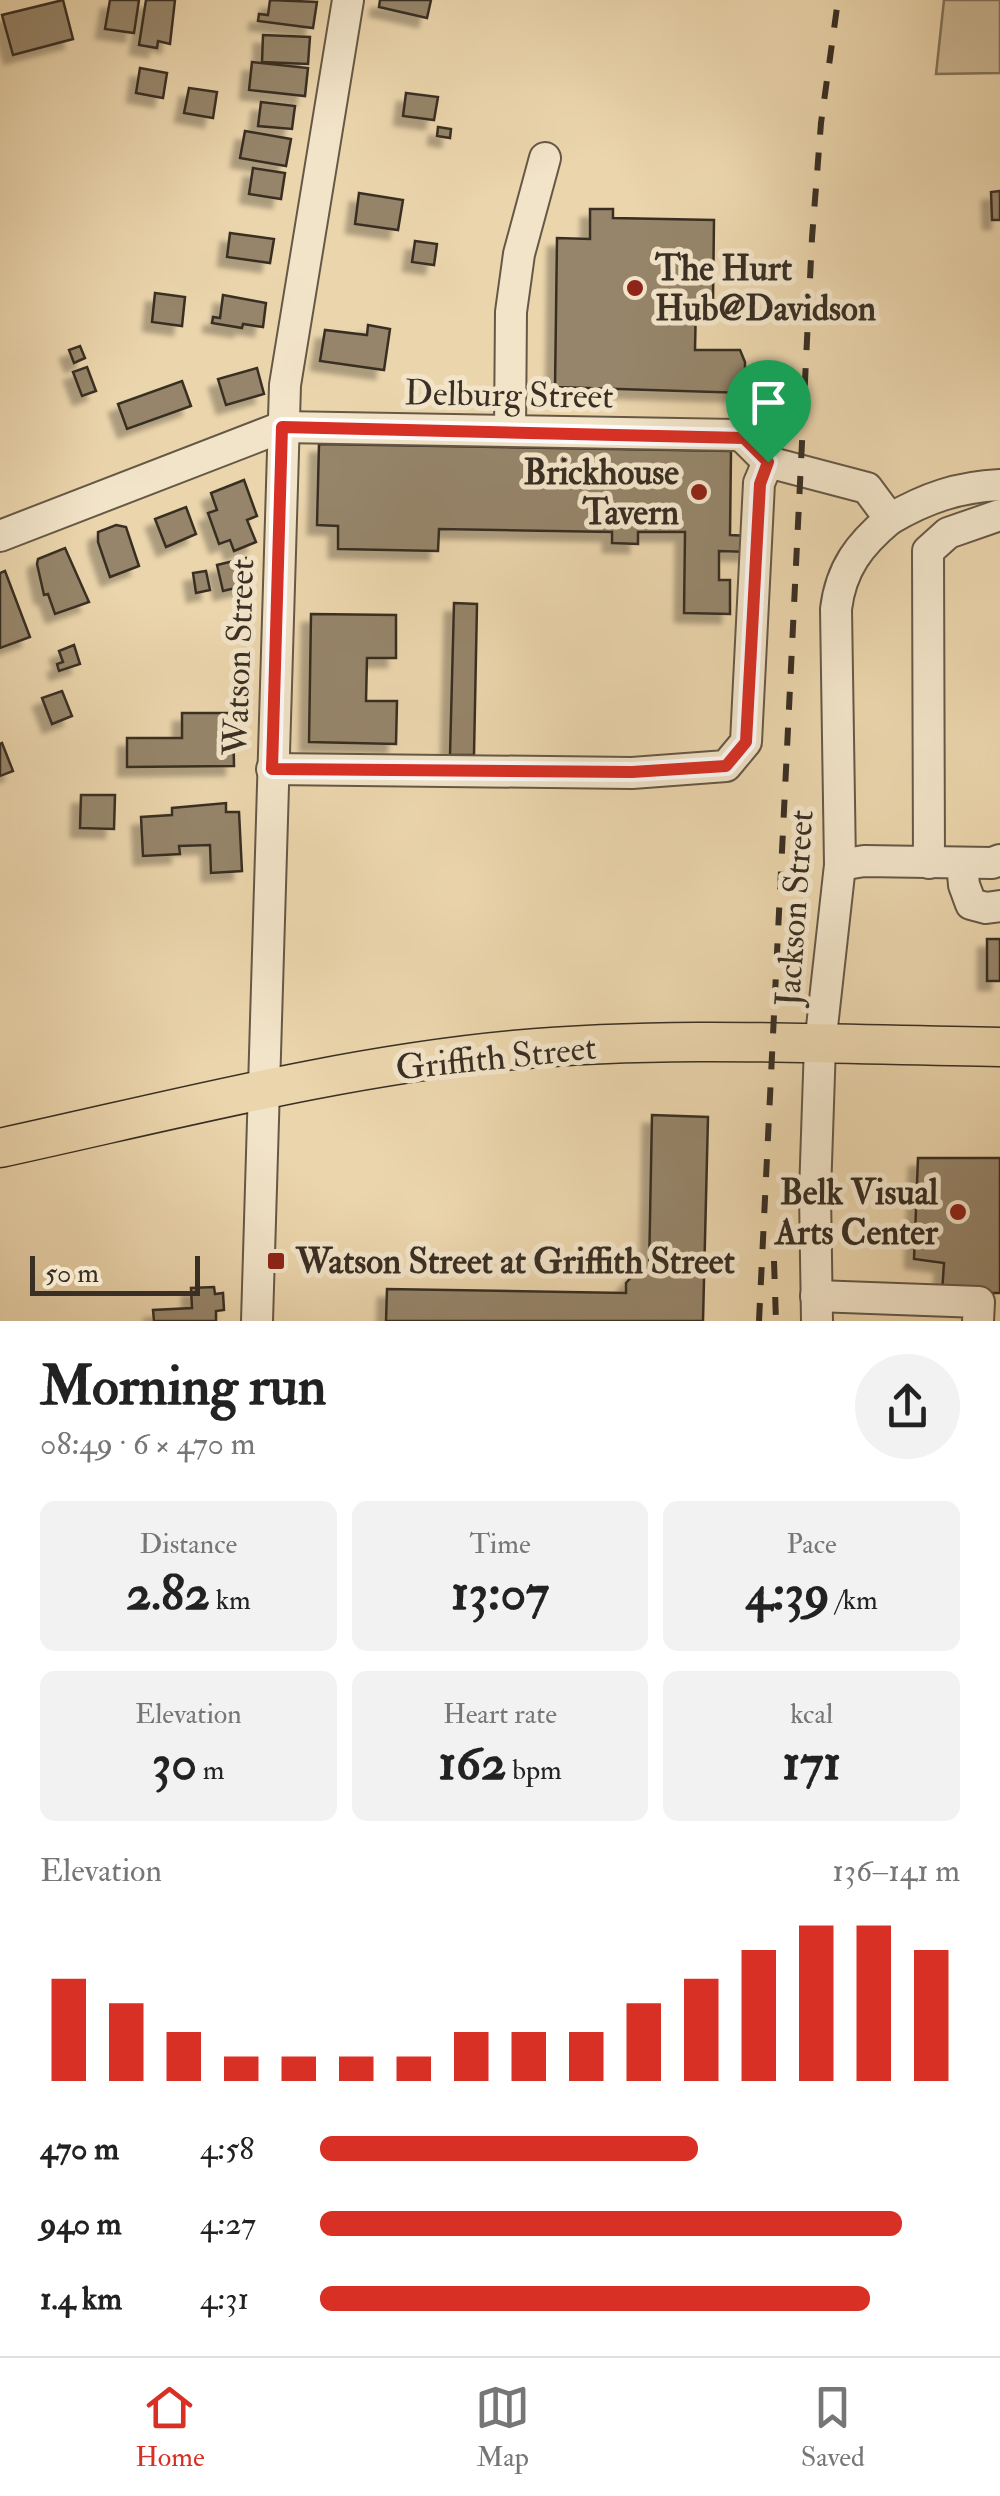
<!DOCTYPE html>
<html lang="en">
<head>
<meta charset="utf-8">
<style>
  :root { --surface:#fff; --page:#f2f2f2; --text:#222; --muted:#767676; --line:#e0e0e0; --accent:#d93025 }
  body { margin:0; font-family:"IM FELL Double Pica",serif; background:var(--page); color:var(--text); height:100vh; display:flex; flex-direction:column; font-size:38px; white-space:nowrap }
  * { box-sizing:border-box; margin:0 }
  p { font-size:32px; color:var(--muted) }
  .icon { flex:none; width:55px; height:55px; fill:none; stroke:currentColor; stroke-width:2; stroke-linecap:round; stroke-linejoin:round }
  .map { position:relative; height:1321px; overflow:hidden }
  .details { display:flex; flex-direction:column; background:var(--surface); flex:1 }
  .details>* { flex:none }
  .scale { position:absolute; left:30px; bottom:25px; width:170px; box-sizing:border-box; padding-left:10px; border:5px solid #392f24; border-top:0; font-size:28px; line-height:35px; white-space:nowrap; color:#392f24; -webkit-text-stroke:8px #f2e4c9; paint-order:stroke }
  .pin { position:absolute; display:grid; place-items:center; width:85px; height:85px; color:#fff; margin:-102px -42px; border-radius:50% 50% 50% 0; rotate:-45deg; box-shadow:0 0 10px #0007 }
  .pin .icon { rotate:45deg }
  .round { display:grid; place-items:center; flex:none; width:105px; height:105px; border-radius:52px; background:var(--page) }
  .summary { display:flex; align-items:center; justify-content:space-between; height:170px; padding:0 40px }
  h1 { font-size:55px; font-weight:700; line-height:75px }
  .figures { display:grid; grid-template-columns:repeat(3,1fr); gap:15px; height:170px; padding:10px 40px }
  .figures div { display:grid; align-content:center; border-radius:15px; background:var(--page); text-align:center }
  .figures b { font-size:50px; font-weight:700 }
  .figures small { font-size:28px; font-weight:400 }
  .figures p { font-size:28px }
  .chart { height:280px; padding:20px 40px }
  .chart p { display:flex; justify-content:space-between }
  .chart svg { width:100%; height:180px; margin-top:10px; stroke:var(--accent); stroke-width:6 }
  ul { padding:0 40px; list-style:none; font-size:32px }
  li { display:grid; grid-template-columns:160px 120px 1fr; align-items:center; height:75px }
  li i { height:25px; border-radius:12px; background:var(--accent) }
  .menu { display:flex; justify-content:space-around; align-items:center; height:140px; border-top:2px solid var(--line); background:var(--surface); font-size:28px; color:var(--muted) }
  .menu a { display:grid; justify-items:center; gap:5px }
  .menu .active { color:var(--accent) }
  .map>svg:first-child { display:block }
  .green { fill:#cdb995; stroke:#83745c; stroke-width:2.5 }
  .building { fill:#96856b; stroke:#392f24; stroke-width:2.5; filter:url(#shadow) }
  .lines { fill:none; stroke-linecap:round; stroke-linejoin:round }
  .minor-casing { stroke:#665846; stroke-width:34 }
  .major-casing { stroke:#392f24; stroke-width:41 }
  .minor { stroke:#f2e4c9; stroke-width:30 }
  .major { stroke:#ebd5ac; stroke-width:38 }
  .rail { stroke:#392f24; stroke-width:6; stroke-dasharray:18 18; stroke-linecap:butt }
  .route-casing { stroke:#fff; stroke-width:20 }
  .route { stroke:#d93025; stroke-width:12 }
  .poi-dot { fill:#8f2418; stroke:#f2e4c9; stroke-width:4 }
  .labels { text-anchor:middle; stroke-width:10; stroke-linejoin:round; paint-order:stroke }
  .poi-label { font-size:35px; font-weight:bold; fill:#392f24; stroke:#f2e4c9; text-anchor:start }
  .street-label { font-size:35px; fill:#392f24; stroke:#f2e4c9 }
</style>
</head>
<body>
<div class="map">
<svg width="1000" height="1321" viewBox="0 0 1000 1321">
  <defs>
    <filter id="shadow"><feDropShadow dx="-9" dy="9" stdDeviation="2.5" flood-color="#0004"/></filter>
  </defs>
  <rect width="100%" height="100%" fill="#ebd5ac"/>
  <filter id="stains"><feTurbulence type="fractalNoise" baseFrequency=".002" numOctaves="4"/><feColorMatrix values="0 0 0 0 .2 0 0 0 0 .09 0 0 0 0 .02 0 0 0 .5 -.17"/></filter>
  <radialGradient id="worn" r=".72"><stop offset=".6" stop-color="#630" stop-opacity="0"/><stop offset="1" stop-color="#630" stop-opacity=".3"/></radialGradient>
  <!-- green -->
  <path class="green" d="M944,0h56v73l-64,1z"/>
  <!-- building -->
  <g class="building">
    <path d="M63,0l10,39 -60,16 -11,-40z"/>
    <path d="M110,0h29l-5,33 -29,-4z"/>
    <path d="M146,0h29l-5,44 -12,-3 -1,7 -18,-3z"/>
    <path d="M270,0l47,2 -4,26 -55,-7 1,-7 9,1z"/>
    <path d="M380,0h51l-4,18 -48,-11z"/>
    <path d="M263,35l47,2 -2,27 -46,-2z"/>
    <path d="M252,62l56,6 -3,28 -56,-6z"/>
    <path d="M140,68l27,5 -4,25 -27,-5z"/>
    <path d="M189,88l28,4 -4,26 -29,-5z"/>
    <path d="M406,93l32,4 -4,23 -31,-4z"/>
    <path d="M261,102l34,4 -3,23 -34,-3z"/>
    <path d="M438,127l13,2 -1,9 -13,-2z"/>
    <path d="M245,131l46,8 -5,27 -46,-8z"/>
    <path d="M253,168l32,5 -4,26 -32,-5z"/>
    <path d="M1000,191v29h-8l-1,-28z"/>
    <path d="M359,193l44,7 -5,30 -43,-6z"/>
    <path d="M590,209h23v9l101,2 -1,81h-17l-1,49h45l5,12v31l-190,-6 2,-149 33,1z"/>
    <path d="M230,233l44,6 -4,24 -43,-6z"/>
    <path d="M415,241l22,3 -3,21 -22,-3z"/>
    <path d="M155,293l30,4 -3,29 -30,-4z"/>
    <path d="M223,295l43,8 -3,24 -20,-3 -1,4 -30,-5 1,-6 7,1z"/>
    <path d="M368,325l22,4 -6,41 -64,-9 5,-31 42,5z"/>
    <path d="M80,346l5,12 -11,5 -5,-13z"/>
    <path d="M87,367l9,24 -14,5 -9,-24z"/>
    <path d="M257,368l7,26 -38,11 -8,-26z"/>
    <path d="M182,381l9,25 -64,23 -9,-25z"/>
    <path d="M319,444l412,7 -1,84 20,1v16l-31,-1v29h11v34l-46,-1 1,-81h-47v12l-26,-1v-11l-173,-3 -1,22 -100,-2v-23l-21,-1z"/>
    <path d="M244,480l13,36 -10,4 9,22 -22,9 -4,-11 -11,4 -11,-31 9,-3 -6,-17z"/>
    <path d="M186,507l10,27 -30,13 -11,-28z"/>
    <path d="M116,525l10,2 13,39 -29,11 -12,-35v-10z"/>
    <path d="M65,548l24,54 -34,12 -7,-20 -4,1 -7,-31 1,-5z"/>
    <path d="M246,558l6,26 -29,7 -6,-26z"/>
    <path d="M5,571l25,66 -30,11v-75z"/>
    <path d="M206,571l4,19 -14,3 -3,-20z"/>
    <path d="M454,603l23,1 -3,151h-24z"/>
    <path d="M311,614l85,1v43h-29l-1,43h31l-1,43 -87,-2z"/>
    <path d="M74,645l6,19 -21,7 -2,-7 6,-2 -4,-11z"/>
    <path d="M62,691l10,25 -20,8 -10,-26z"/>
    <path d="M182,713h51l1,53 -107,1v-29h55z"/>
    <path d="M2,743l11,28 -13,5v-32z"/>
    <path d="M81,795h34l-1,34 -34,-1z"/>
    <path d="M226,803v9h13l3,59 -31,2 -1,-28 -31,1 1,8 -37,2 -2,-39 31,-2v-7z"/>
    <rect x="987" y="939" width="13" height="42"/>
    <path d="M652,1115l56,2 -5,204h-317l1,-32 239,4v-10l12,-13h11z"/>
    <path d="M918,1158h82v135h-58l2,-30 -30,-4z"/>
    <path d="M214,1287l1,7 8,-1 1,17 -8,1v10h-62l-1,-11 39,-2 -1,-20z"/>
  </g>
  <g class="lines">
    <defs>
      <g id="minor">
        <path d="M510,431l1,-119 8,-58 26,-96"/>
        <path d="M0,536l282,-109 455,8 7,3 24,24 99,26 23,31c36,-21 68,-32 110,-34"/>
        <path d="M272,769l360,4 94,-7 20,-24 13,-259 9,-21"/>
        <path d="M929,863l-1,-312 20,-18 52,-18"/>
        <path d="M962,863l2,22 7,19 15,4 14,-2"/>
        <path d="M840,865l24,-4 128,2 8,-3"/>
        <path d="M816,1296l163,6 -1,19"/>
        <path d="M257,1321l28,-936 63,-385"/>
        <path d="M817,1321l-2,-128 5,-148 20,-180 -4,-256c5,-41 24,-65 54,-90"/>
      </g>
      <path id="major" d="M0,1148c170,-37 341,-82 514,-98 161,-15 325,-5 486,-3"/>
    </defs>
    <!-- minor casing -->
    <use href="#minor" class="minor-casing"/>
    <!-- major casing -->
    <use href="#major" class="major-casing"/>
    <!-- minor -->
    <use href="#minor" class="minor"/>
    <!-- major -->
    <use href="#major" class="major"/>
    <!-- rail -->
    <g class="rail">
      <path d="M774,1261l2,60"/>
      <path d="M759,1321l53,-1083 9,-115 17,-123"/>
    </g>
  </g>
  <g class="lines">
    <defs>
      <path id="route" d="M282,427l462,11 24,24 -8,22 -14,258 -20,24 -94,6 -360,-3z"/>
    </defs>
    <!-- route casing -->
    <use href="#route" class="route-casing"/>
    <!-- route -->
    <use href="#route" class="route"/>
  </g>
  <!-- markers -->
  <g class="poi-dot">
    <circle cx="635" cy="288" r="10"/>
    <circle cx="699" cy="492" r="10"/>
    <circle cx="958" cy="1212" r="10"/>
    <rect x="266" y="1251" width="20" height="20" rx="5"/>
  </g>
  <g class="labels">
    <!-- poi labels -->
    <g class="poi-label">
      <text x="655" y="280">The Hurt<tspan x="655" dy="40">Hub@Davidson</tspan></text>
      <text x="679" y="484" text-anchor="end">Brickhouse<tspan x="679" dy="40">Tavern</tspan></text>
      <text x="938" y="1204" text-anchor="end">Belk Visual<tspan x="938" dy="40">Arts Center</tspan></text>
      <text x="296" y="1273">Watson Street at Griffith Street</text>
    </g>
    <!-- street labels -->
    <g class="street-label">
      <text transform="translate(509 394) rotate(1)" y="12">Delburg Street</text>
      <text transform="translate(238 657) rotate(-88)" y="12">Watson Street</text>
      <text transform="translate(794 908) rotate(-86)" y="12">Jackson Street</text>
      <text transform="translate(496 1057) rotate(-6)" y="12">Griffith Street</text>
    </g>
  </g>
  <rect width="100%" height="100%" filter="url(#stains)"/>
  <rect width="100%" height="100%" fill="url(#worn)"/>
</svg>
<div class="scale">50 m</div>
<div class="pin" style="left:768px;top:462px;background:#1e9e55"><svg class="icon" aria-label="arrive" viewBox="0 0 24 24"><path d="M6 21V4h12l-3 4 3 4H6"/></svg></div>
</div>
<section class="details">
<div class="summary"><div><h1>Morning run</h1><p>08:49 · 6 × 470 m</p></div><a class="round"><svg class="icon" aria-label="share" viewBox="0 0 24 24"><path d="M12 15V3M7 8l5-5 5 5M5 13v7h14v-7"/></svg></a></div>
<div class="figures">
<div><p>Distance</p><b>2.82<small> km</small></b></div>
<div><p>Time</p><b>13:07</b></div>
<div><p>Pace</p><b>4:39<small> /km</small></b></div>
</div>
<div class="figures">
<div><p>Elevation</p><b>30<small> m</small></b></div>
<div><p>Heart rate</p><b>162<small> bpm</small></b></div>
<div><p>kcal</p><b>171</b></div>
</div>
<div class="chart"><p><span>Elevation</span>136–141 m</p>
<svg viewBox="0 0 160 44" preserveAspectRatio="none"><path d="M5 44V19M15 44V25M25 44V32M35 44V38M45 44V38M55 44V38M65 44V38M75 44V32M85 44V32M95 44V32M105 44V25M115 44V19M125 44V12M135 44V6M145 44V6M155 44V12"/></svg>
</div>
<ul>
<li><b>470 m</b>4:58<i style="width:59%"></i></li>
<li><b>940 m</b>4:27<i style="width:91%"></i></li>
<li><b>1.4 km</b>4:31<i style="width:86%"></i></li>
</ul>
</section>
<nav class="menu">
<a class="active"><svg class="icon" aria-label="home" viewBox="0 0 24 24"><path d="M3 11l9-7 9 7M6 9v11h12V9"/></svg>Home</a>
<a><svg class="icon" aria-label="map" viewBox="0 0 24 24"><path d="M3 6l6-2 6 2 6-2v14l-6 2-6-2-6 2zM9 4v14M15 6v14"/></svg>Map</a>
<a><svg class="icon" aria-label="saved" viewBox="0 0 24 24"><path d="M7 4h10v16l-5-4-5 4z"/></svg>Saved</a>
</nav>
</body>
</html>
